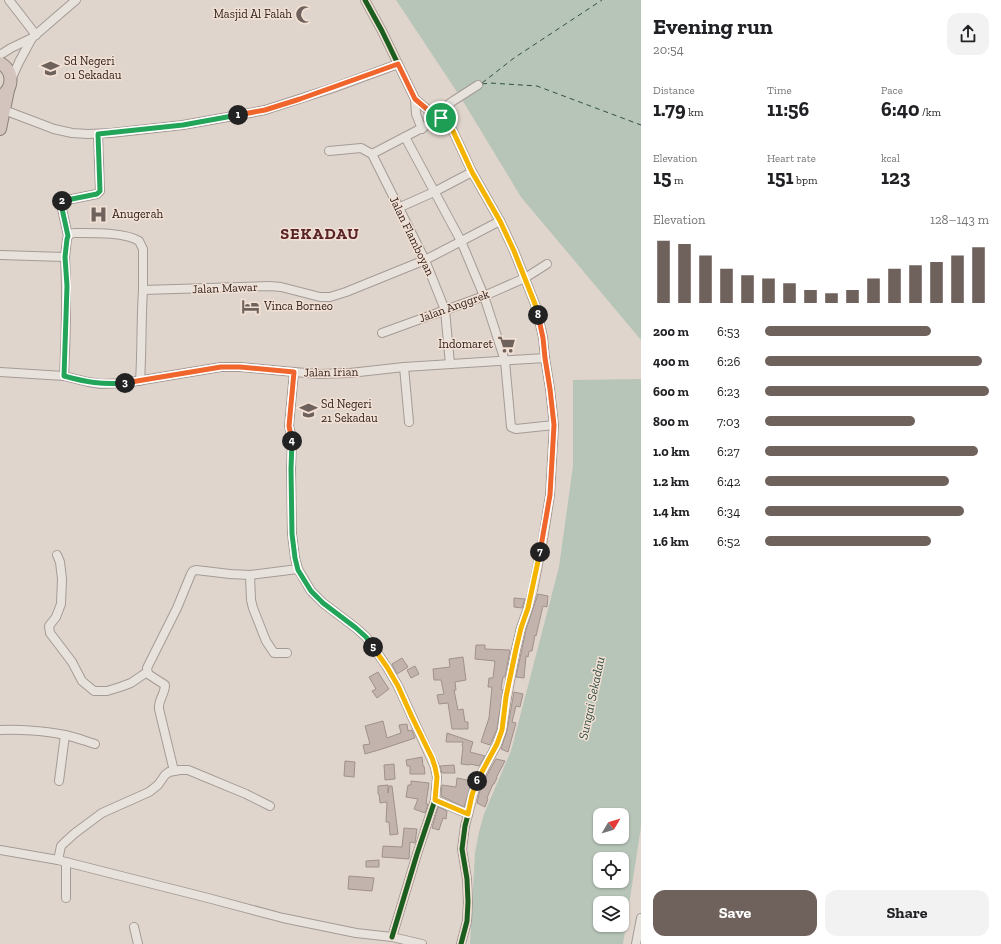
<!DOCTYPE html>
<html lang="en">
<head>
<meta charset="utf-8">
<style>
  :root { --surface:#fff; --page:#f2f2f2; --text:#202124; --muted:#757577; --accent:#6f615c }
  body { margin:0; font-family:"Zilla Slab",serif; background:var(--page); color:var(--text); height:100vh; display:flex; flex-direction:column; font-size:15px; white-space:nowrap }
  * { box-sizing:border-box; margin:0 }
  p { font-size:13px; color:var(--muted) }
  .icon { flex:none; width:22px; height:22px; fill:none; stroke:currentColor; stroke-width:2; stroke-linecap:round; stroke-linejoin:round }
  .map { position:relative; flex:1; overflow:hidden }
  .side { display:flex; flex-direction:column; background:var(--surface); width:360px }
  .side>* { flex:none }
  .needle { width:26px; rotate:52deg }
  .buttons { position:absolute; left:593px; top:808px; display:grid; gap:8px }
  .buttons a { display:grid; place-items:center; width:36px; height:36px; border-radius:8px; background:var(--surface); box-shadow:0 1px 3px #0004; font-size:20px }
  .pin { position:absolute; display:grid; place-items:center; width:34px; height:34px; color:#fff; margin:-17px; border:2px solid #fff; border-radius:50%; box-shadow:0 1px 4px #0007 }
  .km { position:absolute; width:20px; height:20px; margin:-10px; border-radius:50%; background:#222; color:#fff; font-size:11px; line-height:20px; text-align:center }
  .round { display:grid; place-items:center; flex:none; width:42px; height:42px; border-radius:12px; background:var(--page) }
  .overview { display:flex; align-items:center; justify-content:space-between; height:68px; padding:0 12px }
  h1 { font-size:22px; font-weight:700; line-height:30px }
  .metrics { display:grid; grid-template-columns:repeat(3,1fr); gap:6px; height:68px; padding:4px 12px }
  .metrics div { display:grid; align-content:center }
  .metrics b { font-size:20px; font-weight:700 }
  .metrics small { font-size:11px; font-weight:400 }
  .metrics p { font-size:11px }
  .chart { height:112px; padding:8px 12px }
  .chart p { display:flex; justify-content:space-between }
  .chart svg { width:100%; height:72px; margin-top:4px; stroke:var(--accent); stroke-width:6 }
  .primary-button { display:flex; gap:8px; margin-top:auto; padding:8px 12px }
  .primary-button a { flex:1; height:46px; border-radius:12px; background:var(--accent); color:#fff; font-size:16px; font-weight:700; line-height:46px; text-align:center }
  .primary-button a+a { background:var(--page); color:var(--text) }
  ul { padding:0 12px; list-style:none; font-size:13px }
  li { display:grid; grid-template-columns:64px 48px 1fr; align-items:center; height:30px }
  li i { height:10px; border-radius:5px; background:var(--accent) }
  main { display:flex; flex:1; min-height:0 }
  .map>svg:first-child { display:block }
  .water { fill:#b7c4b8; fill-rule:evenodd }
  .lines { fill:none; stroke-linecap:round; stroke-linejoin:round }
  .ferry { stroke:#305046; stroke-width:1; stroke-dasharray:5 4; stroke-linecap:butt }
  .building { fill:#c3b3ad; stroke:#a0918c }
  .minor-casing { stroke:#a59b96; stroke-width:10 }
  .highway-casing { stroke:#8b817c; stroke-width:14 }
  .minor { stroke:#e8e2dd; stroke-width:8 }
  .highway { stroke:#d3c5bd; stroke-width:12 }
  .cycleway-casing { stroke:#f1e0d3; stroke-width:8 }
  .cycleway { stroke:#1b5e20; stroke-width:5 }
  .split-1-casing { stroke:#fff; stroke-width:8 }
  .split-2-casing { stroke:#fff; stroke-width:8 }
  .split-3-casing { stroke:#fff; stroke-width:8 }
  .split-4-casing { stroke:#fff; stroke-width:8 }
  .split-5-casing { stroke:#fff; stroke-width:8 }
  .split-6-casing { stroke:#fff; stroke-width:8 }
  .split-7-casing { stroke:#fff; stroke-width:8 }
  .split-8-casing { stroke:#fff; stroke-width:8 }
  .split-9-casing { stroke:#fff; stroke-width:8 }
  .split-1 { stroke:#f0652b; stroke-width:5 }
  .split-2 { stroke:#22a559; stroke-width:5 }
  .split-3 { stroke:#22a559; stroke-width:5 }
  .split-4 { stroke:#f0652b; stroke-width:5 }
  .split-5 { stroke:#22a559; stroke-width:5 }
  .split-6 { stroke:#f5b400; stroke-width:5 }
  .split-7 { stroke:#f5b400; stroke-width:5 }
  .split-8 { stroke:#f0652b; stroke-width:5 }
  .split-9 { stroke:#f5b400; stroke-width:5 }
  .labels { text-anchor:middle; stroke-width:3; stroke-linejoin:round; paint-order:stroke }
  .poi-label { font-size:12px; fill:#32231f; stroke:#f1e0d3; text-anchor:start }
  .street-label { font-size:12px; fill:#32231f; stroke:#f1e0d3 }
  .water-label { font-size:13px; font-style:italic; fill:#305046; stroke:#f1e0d3 }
  .district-label { font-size:16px; font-weight:bold; letter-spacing:1px; fill:#5a2427; stroke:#f1e0d3 }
</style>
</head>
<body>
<main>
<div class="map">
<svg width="641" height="944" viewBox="0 0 641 944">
  <rect width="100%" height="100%" fill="#e0d5cc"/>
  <!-- water -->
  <g class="water">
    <path d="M396,0h245v340l-120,-143 -60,-99z"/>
    <path d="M641,379v448l-18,117h-153l5,-91 4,-21 5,-18 27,-63 48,-184 14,-101v-86zM600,815h22v22h-22zM600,859h22v22h-22zM600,903h22v22h-22z"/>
  </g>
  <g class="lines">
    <!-- ferry -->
    <g class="ferry">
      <path d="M482,83l32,-25 88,-58"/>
      <path d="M482,84l8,-1 47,3 104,39"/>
    </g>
  </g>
  <!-- building -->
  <g class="building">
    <path d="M538,594l10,2 -1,11 -4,-1 -7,30 -1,-1 -3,16h-3l-1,6 -2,-1 -2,22 -8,-1 10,-47z"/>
    <path d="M514,598l11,1 -3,9 -8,-1z"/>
    <path d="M476,645h9v4l25,1 -5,27h-2l-2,12 2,1 -6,39 -7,16 -9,-3 8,-24 3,-31h-4l1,-9h4l2,-17 -20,-2z"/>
    <path d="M463,657l3,23 -11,2 1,8h-2l4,20 5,-1 2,13h3v7h-16l-4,-26 -9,1 -2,-9 7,-1 -3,-14h-7l-1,-11 17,-2 -1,-8z"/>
    <path d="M402,658l6,9 -11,7 -5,-10z"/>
    <path d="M415,666l4,8 -8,4 -4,-8z"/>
    <path d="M378,672l3,5 8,12 -12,9 -5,-7 4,-2 -7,-12z"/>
    <path d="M514,692l9,2 -3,13 -4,-1 -4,16 4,1 -8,29 -7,-3 6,-18z"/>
    <path d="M383,721l4,17 14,-5 -2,-8 8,-1 1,7 4,-1 3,8 -33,11 -17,5 -2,-9 7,-1 -5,-18z"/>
    <path d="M447,733l26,9 -3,10 15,4 -6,10 -9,-2 -1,1 -8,-1 2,-17 -1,-1 1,-4h-17z"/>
    <path d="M422,757l1,9h1l1,8h-15v-8h-3l-1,-6z"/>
    <path d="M496,759l9,2 -9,17h1l-3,6h-1l-6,14 1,1 -3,8 -8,-4 4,-17z"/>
    <path d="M345,761l10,1 -1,15 -10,-1z"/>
    <path d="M394,764l1,15 -10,1 -1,-15z"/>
    <path d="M454,765l1,8h-13l-2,-7z"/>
    <path d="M457,778l15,3 -8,26 -23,-11 1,-11 14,2z"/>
    <path d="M411,781l18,2 -3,21h2l-3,9 -11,-4 4,-10 -12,-2 2,-12h3z"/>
    <path d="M388,785v8l1,-7h3l6,48 -8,1 -1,-13h-3l1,-20 -7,1 -1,-9h-1v-8z"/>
    <path d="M438,807l9,4 -1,8 -3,-1 -4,12 -7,-2z"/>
    <path d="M404,828l13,1 -2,14 -5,-1 -1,17 -27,-2 1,-11 19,1z"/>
    <path d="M379,860v7h-13v-6z"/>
    <path d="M349,876l25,2 -2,13 -24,-2z"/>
  </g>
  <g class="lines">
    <defs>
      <g id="minor">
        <path d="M9,0l27,35"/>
        <path d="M365,0l17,31 33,68 13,11 16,11 9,10 19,41 28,49 14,30 21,53 8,33 2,21 5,31 4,36 -4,70 -7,44 -10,51 -5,18 -7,20 -5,21 -9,48 -5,33 -5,14 -21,40 -11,42 -3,23 5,30 1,23 -1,19 -6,23"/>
        <path d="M0,55l11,-7 21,-10"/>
        <path d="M11,80l8,-18 13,-24 44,-38"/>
        <path d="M415,99l1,15 6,15"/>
        <path d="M4,110l50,19 18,4 16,1 23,-1 72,-8 67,-12 15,-3 68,-22 65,-24"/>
        <path d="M441,118l1,-9 11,-8 25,-16"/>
        <path d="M405,137l56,104 23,55 21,65 6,66 5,2 38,-4"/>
        <path d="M329,151l32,-3 11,6 53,106 20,50 5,54"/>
        <path d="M372,154l69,-36"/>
        <path d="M398,208l36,-16 38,-20"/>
        <path d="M68,236l-7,-32 1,-3 35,-7 3,-3 -2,-57"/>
        <path d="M0,255l65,2 2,-18c1,-4 3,-5 7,-6 18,0 51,-1 65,8l4,8v41l127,-4 11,1 39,10h10l16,-5 79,-32 75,-39"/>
        <path d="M382,333l102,-37 41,-18 22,-14"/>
        <path d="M404,367l5,55"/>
        <path d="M0,372l64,4 24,6 13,2 24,-1 96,-16h19l54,5 25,2 31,-1 54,-6 141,-9"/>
        <path d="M294,372l-5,54 3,13 -1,30 1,65 3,24 3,11 13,22 12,12 33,25 10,9 8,11 13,19 11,19 37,81 2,10 -2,23 -18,54 -25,83"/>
        <path d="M64,376c2,-40 3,-79 1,-119"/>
        <path d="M140,381c2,-30 1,-61 3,-91"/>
        <path d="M57,555l3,7 2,17 -1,25 -5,13 -7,9 1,7 22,29 10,19 12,10h13l13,-4 11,-4 16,-11"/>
        <path d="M250,575l1,25 2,8 13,33 8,12h13"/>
        <path d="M0,730c19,-1 46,1 65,5 10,2 20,6 30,9"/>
        <path d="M174,771l-15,-62c-1,-9 6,-15 6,-24l-3,-2 -14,-9 -1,-6 30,-60 14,-34 2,-3 3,-1 34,4 20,1 48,-6"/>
        <path d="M59,781l6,-46"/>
        <path d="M435,800l33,14"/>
        <path d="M0,850l58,10 150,38 75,20 73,15 36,4 30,7"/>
        <path d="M58,860l3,-14 3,-3 11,-10 27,-20 47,-21 9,-7 7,-10 4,-3 11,-2h8l5,2 53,22 24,12"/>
        <path d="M66,862v36"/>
        <path d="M134,927l4,17"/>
        <path d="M636,944l5,-26"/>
      </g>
      <g id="highway">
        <path d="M0,63c14,8 14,25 0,34"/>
        <path d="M0,129l8,-39"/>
      </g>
    </defs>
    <!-- minor casing -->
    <use href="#minor" class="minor-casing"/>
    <!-- highway casing -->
    <use href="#highway" class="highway-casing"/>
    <!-- minor -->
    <use href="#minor" class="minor"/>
    <!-- highway -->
    <use href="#highway" class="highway"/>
    <defs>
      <g id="cycleway">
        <path d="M365,0l17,31 33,68 13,11 16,11 9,10 19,41 28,49 14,30 21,53 8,33 2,21 5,31 4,36 -4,70 -7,44 -10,51 -5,18 -7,20 -5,21 -9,48 -5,33 -5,14 -21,40 -11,42 -3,23 5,30 1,23 -1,19 -6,23"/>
        <path d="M294,372l-5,54 3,13 -1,30 1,65 3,24 3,11 13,22 12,12 33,25 10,9 8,11 13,19 11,19 37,81 2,10 -2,23 -18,54 -25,83"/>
      </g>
    </defs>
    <!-- cycleway casing -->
    <use href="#cycleway" class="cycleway-casing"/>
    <!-- cycleway -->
    <use href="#cycleway" class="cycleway"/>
  </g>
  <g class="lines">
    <defs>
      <path id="split-1" d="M238,115l27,-5 35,-11 98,-35 17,35 13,11 13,8"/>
      <path id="split-2" d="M62,201l35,-7 3,-3 -2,-57 85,-9 55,-10"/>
      <path id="split-3" d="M62,201l-1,3 7,32 -1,3 -2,18 2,29 -3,90c22,6 38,9 61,7"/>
      <path id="split-4" d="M125,383l96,-16h19l54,5 -5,54 3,15"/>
      <path id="split-5" d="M292,441l-1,28 1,65 3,24 3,12 13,21 12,12 33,25 10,9 7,10"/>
      <path id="split-6" d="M373,647l14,20 11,19 14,31 20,41 3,9 2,10 -2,23 33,14 4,-19 5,-14"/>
      <path id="split-7" d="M477,781l20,-37 5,-14 4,-33 10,-48 5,-21 7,-20 12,-56"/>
      <path id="split-8" d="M538,315l5,23 2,20 5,31 4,36 -4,70 -10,57"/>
      <path id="split-9" d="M441,118l7,7 5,6 19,41 28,49 14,30 21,53 3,11"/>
    </defs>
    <!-- split-1 casing -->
    <use href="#split-1" class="split-1-casing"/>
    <!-- split-2 casing -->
    <use href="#split-2" class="split-2-casing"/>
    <!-- split-3 casing -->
    <use href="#split-3" class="split-3-casing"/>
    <!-- split-4 casing -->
    <use href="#split-4" class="split-4-casing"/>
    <!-- split-5 casing -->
    <use href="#split-5" class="split-5-casing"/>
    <!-- split-6 casing -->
    <use href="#split-6" class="split-6-casing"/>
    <!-- split-7 casing -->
    <use href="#split-7" class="split-7-casing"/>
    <!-- split-8 casing -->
    <use href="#split-8" class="split-8-casing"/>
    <!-- split-9 casing -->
    <use href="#split-9" class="split-9-casing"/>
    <!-- split-1 -->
    <use href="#split-1" class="split-1"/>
    <!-- split-2 -->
    <use href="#split-2" class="split-2"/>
    <!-- split-3 -->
    <use href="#split-3" class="split-3"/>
    <!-- split-4 -->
    <use href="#split-4" class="split-4"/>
    <!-- split-5 -->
    <use href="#split-5" class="split-5"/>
    <!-- split-6 -->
    <use href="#split-6" class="split-6"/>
    <!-- split-7 -->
    <use href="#split-7" class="split-7"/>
    <!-- split-8 -->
    <use href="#split-8" class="split-8"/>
    <!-- split-9 -->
    <use href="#split-9" class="split-9"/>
  </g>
  <!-- icons -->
  <defs>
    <symbol id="mosque-bare" viewBox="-9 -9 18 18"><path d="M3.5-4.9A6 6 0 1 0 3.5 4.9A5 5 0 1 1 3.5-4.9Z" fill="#6f615c" stroke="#f1e0d3" stroke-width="2.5" paint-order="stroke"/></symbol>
    <symbol id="school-bare" viewBox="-9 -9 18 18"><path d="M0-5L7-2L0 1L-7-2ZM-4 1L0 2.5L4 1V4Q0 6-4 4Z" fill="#6f615c" stroke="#f1e0d3" stroke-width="2.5" paint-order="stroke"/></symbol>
    <symbol id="hospital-bare" viewBox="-9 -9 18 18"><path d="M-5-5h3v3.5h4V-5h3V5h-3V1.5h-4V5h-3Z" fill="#6f615c" stroke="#f1e0d3" stroke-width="2.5" paint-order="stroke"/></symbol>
    <symbol id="hotel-bare" viewBox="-9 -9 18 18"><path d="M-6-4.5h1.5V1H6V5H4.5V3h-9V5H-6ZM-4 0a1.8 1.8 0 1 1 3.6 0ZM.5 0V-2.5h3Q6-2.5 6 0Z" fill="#6f615c" stroke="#f1e0d3" stroke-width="2.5" paint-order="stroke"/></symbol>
    <symbol id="supermarket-bare" viewBox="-9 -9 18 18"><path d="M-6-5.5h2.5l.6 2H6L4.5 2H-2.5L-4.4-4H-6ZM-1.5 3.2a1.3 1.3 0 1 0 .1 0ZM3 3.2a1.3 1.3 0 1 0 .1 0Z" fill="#6f615c" stroke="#f1e0d3" stroke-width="2.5" paint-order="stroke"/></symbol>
  </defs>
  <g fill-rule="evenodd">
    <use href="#mosque-bare" x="292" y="2" width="25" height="25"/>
    <use href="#school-bare" x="38" y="56" width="25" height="25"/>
    <use href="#hospital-bare" x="86" y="202" width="25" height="25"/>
    <use href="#hotel-bare" x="238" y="294" width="25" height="25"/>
    <use href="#supermarket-bare" x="494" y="332" width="25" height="25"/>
    <use href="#school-bare" x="296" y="398" width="25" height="25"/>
  </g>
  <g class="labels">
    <!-- poi labels -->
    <g class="poi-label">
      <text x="292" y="18" text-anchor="end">Masjid Al Falah</text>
      <text x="64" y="65">Sd Negeri<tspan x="64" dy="14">01 Sekadau</tspan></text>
      <text x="112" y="218">Anugerah</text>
      <text x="264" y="310">Vinca Borneo</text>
      <text x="493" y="348" text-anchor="end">Indomaret</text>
      <text x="321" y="408">Sd Negeri<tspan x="321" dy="14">21 Sekadau</tspan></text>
    </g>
    <!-- street labels -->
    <g class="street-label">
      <text transform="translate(412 236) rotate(64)" y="4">Jalan Flamboyan</text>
      <text transform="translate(225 288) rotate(-2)" y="4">Jalan Mawar</text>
      <text transform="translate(454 306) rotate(-20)" y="4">Jalan Anggrek</text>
      <text transform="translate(331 372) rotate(-1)" y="4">Jalan Irian</text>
    </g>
    <!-- water labels -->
    <g class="water-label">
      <text transform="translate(591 698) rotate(-78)" y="5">Sungai Sekadau</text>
    </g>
    <!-- district labels -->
    <g class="district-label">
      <text x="320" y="239">SEKADAU</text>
    </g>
  </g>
</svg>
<div class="buttons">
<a><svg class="needle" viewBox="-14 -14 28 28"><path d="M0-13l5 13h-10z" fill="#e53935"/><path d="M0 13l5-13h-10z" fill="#757577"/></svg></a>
<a><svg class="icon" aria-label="locate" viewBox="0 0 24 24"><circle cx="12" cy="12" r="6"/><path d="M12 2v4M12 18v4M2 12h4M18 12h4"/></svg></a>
<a><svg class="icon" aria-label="layers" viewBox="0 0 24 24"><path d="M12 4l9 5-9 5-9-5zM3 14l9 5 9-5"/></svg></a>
</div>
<div class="pin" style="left:441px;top:118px;background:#1e9e55"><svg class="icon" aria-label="arrive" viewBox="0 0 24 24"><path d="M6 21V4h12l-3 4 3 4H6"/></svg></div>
<b class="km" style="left:238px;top:115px">1</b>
<b class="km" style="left:62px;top:201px">2</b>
<b class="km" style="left:125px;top:383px">3</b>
<b class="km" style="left:292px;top:441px">4</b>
<b class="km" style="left:373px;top:647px">5</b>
<b class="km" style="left:477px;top:781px">6</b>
<b class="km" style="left:540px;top:552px">7</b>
<b class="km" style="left:538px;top:315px">8</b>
</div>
<section class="side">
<div class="overview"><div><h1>Evening run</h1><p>20:54</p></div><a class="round"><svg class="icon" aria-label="share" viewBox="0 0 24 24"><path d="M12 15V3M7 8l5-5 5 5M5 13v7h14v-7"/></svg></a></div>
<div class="metrics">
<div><p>Distance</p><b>1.79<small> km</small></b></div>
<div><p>Time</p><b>11:56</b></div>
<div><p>Pace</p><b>6:40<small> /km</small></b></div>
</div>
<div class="metrics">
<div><p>Elevation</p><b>15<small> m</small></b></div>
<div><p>Heart rate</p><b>151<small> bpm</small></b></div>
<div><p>kcal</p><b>123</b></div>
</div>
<div class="chart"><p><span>Elevation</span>128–143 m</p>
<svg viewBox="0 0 160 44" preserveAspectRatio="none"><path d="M5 44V6M15 44V8M25 44V15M35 44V23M45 44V27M55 44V29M65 44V32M75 44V36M85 44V38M95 44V36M105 44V29M115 44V23M125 44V21M135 44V19M145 44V15M155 44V10"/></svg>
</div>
<ul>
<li><b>200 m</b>6:53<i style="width:74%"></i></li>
<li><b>400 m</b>6:26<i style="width:97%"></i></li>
<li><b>600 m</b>6:23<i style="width:100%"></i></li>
<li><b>800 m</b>7:03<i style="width:67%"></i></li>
<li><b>1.0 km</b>6:27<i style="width:95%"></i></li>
<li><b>1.2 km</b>6:42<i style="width:82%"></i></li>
<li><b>1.4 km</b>6:34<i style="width:89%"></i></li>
<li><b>1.6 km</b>6:52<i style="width:74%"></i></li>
</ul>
<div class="primary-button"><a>Save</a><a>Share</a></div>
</section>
</main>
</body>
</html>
